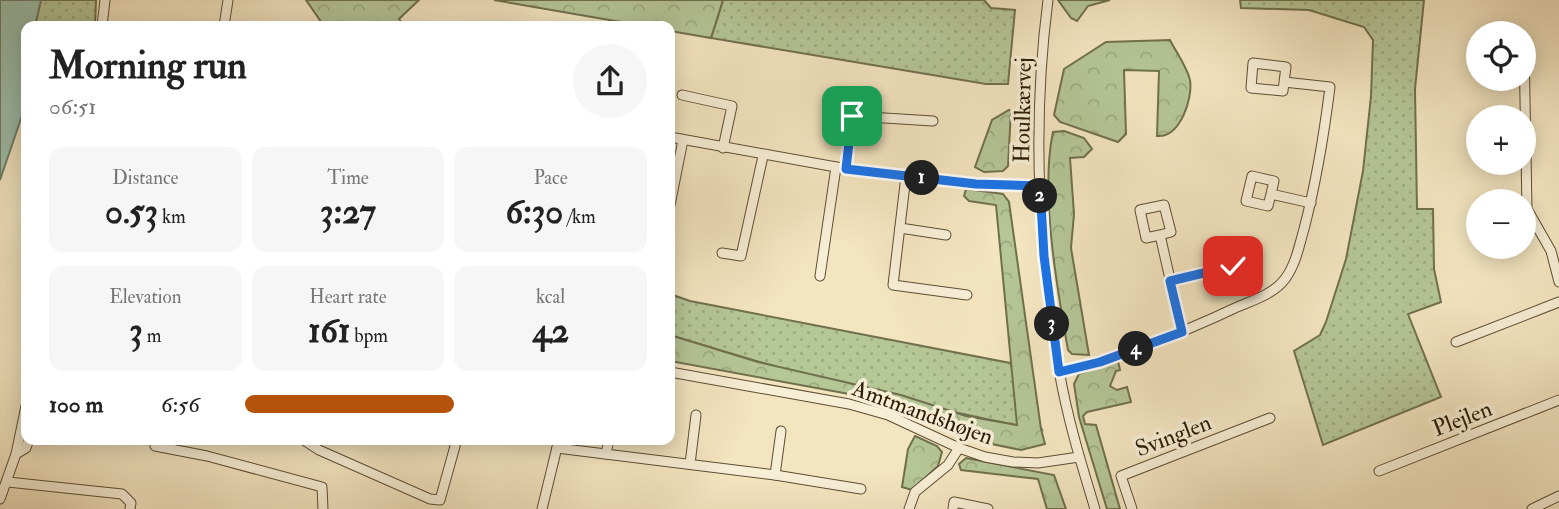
<!DOCTYPE html>
<html lang="en">
<head>
<meta charset="utf-8">
<style>
  :root { --surface:#fff; --page:#f6f6f6; --text:#222; --muted:#767676; --accent:#b45309 }
  body { margin:0; font-family:"IM FELL Double Pica",serif; background:var(--page); color:var(--text); height:100vh; display:flex; flex-direction:column; font-size:26px; white-space:nowrap }
  * { box-sizing:border-box; margin:0 }
  p { font-size:23px; color:var(--muted) }
  .icon { flex:none; width:38px; height:38px; fill:none; stroke:currentColor; stroke-width:2; stroke-linecap:round; stroke-linejoin:round }
  .map { position:relative; flex:1; overflow:hidden }
  .side { position:absolute; left:21px; top:21px; width:654px; height:424px; display:flex; flex-direction:column; background:var(--surface); border-radius:14px; box-shadow:0 4px 18px #0003 }
  .side>* { flex:none }
  .tools { position:absolute; left:1466px; top:21px; display:grid; gap:14px }
  .tools a { display:grid; place-items:center; width:70px; height:70px; border-radius:50%; background:var(--surface); box-shadow:0 4px 18px #0003; font-size:35px }
  .pin { position:absolute; display:grid; place-items:center; width:60px; height:60px; color:#fff; margin:-30px; border-radius:14px; box-shadow:0 4px 10px #0006 }
  .km { position:absolute; width:35px; height:35px; margin:-18px; border-radius:50%; background:#222; color:#fff; font-size:19px; line-height:35px; text-align:center }
  .round { display:grid; place-items:center; flex:none; width:74px; height:74px; border-radius:37px; background:var(--page) }
  .overview { display:flex; align-items:center; justify-content:space-between; height:119px; padding:0 28px }
  h1 { font-size:38px; font-weight:700; line-height:52px }
  .metrics { display:grid; grid-template-columns:repeat(3,1fr); gap:10px; height:119px; padding:7px 28px }
  .metrics div { display:grid; align-content:center; border-radius:14px; background:var(--page); text-align:center }
  .metrics b { font-size:35px; font-weight:700 }
  .metrics small { font-size:19px; font-weight:400 }
  .metrics p { font-size:19px }
  ul { padding:0 28px; list-style:none; font-size:23px }
  li { display:grid; grid-template-columns:112px 84px 1fr; align-items:center; height:52px }
  li i { height:18px; border-radius:9px; background:var(--accent) }
  .map>svg:first-child { display:block }
  .grass { fill:url(#grass-dots); stroke:#70704d; stroke-width:2 }
  .forest { fill:url(#forest-crowns); stroke:#70704d; stroke-width:2 }
  .water { fill:#9dc0ad; stroke:#6f7e69; stroke-width:2 }
  .lines { fill:none; stroke-linecap:round; stroke-linejoin:round }
  .minor-casing { stroke:#5d4e32; stroke-width:11 }
  .minor { stroke:#f7eed6; stroke-width:9 }
  .route-casing { stroke:#fff; stroke-width:14 }
  .route { stroke:#1a73e8; stroke-width:9 }
  .labels { text-anchor:middle; stroke-width:7; stroke-linejoin:round; paint-order:stroke }
  .street-label { font-size:23px; fill:#2b1b03; stroke:#f7eed6 }
</style>
</head>
<body>
<div class="map">
<svg width="1559" height="509" viewBox="0 0 1559 509">
  <defs>
    <pattern id="grass-dots" width="8" height="8" patternUnits="userSpaceOnUse" patternTransform="scale(1.75)"><rect width="8" height="8" fill="#b5c697"/><path d="M2 2h.1M6 6h.1" fill="none" stroke="#9caa80" stroke-width="1.8" stroke-linecap="round"/></pattern>
    <pattern id="forest-crowns" width="20" height="18" patternUnits="userSpaceOnUse" patternTransform="scale(1.75)"><rect width="20" height="18" fill="#b5c697"/><path d="M2 6a3 3 0 1 1 6 0M12 15a3 3 0 1 1 6 0" fill="none" stroke="#9caa80"/></pattern>
  </defs>
  <rect width="100%" height="100%" fill="#f3e5c0"/>
  <filter id="stains"><feTurbulence type="fractalNoise" baseFrequency=".00286" numOctaves="4"/><feColorMatrix values="0 0 0 0 .2 0 0 0 0 .09 0 0 0 0 .02 0 0 0 .5 -.17"/></filter>
  <radialGradient id="worn" r=".72"><stop offset=".6" stop-color="#630" stop-opacity="0"/><stop offset="1" stop-color="#630" stop-opacity=".3"/></radialGradient>
  <!-- grass -->
  <g class="grass">
    <path d="M41,0h55l-1,26h-60z"/>
    <path d="M723,0h261l7,8 24,2 -7,74h-22l-275,-46z"/>
    <path d="M1240,0h184l-9,89 2,120h16l1,60 7,33 -33,12 33,83 -118,48 -29,-94 26,-16 6,-13 20,-63 17,-88 8,-75 2,-56 -9,-13 -55,-17 -68,-2z"/>
    <path d="M670,294l20,7 320,62 32,67c-126,-23 -250,-57 -372,-95z"/>
  </g>
  <!-- forest -->
  <g class="forest">
    <path d="M306,0h113l-20,19 5,7h-80z"/>
    <path d="M494,0h229l-12,38 -41,-7v-5h-26z"/>
    <path d="M1058,0h52l-22,6 -11,15 -6,-3z"/>
    <path d="M1170,40c6,12 17,27 20,40 3,19 -10,58 -33,56l2,-65 -35,-1 2,64 -8,8 -58,-20 -6,-7 10,-46 42,-27z"/>
    <path d="M1009,110l2,1 -3,55 -5,5 -19,1 -9,-5 17,-47z"/>
    <path d="M1064,131l20,7 8,11 -8,8 -14,1 4,56 -3,34 18,107 -17,-1 -4,-4c-11,-62 -28,-158 -15,-218z"/>
    <path d="M966,189l37,5 6,8 32,227 4,15 -24,6 -54,-11 -57,-30 -50,-13 -190,-35v-26l88,27 143,33 65,21 51,9 -21,-220 -27,-4 -5,-5z"/>
    <path d="M1118,361l2,9 -4,1 -6,15 7,4 10,-3 4,15 -44,10 -4,4 2,8 11,1 24,84h-13l-28,-92 -5,-33 5,-10z"/>
    <path d="M915,436l22,10 5,6 -4,14 -26,24 -10,-3 6,-38z"/>
    <path d="M966,458l88,17 12,34h-19l-9,-30 -77,-9 -2,-6z"/>
  </g>
  <!-- water -->
  <path class="water" d="M0,0h41l-6,26h-9v78l-26,76z"/>
  <g class="lines">
    <defs>
      <g id="minor">
        <path d="M1048,0c-16,123 -10,248 11,370 8,47 22,93 36,139"/>
        <path d="M102,26l3,-26"/>
        <path d="M224,26l4,-26"/>
        <path d="M1524,45l3,164 24,42 8,31"/>
        <path d="M682,95l50,11 -9,42"/>
        <path d="M670,137l166,30 140,17 64,1"/>
        <path d="M847,169l5,-53 81,5"/>
        <path d="M906,176l-13,109 74,10"/>
        <path d="M1271,194l-3,12 -22,-5 6,-25 22,5 -3,13 40,9"/>
        <path d="M670,205l13,-65"/>
        <path d="M900,228l46,7"/>
        <path d="M1160,235l-14,3 -6,-28 24,-5 7,27 -11,3 22,97"/>
        <path d="M722,253l19,3 22,-100"/>
        <path d="M820,276l16,-109"/>
        <path d="M1170,280l63,-14"/>
        <path d="M1456,342l103,-40"/>
        <path d="M670,372l179,32 39,11 71,33 26,9 28,5 25,1 41,-6"/>
        <path d="M1059,372c61,-15 119,-37 176,-64 16,-7 39,-14 50,-29 11,-15 14,-33 19,-50 12,-46 20,-94 26,-142l-46,-5 -1,9 -32,-3 2,-25 33,4 -2,15"/>
        <path d="M302,439l17,11 111,49 10,1 17,-61"/>
        <path d="M155,446l52,10 115,31 1,22"/>
        <path d="M557,448l218,27 86,14"/>
        <path d="M16,454l10,-6 3,-9"/>
        <path d="M606,454l3,-15"/>
        <path d="M690,464l6,-49"/>
        <path d="M1379,471l180,-71"/>
        <path d="M775,475l6,-44"/>
        <path d="M8,482l114,12 9,9 -1,6"/>
        <path d="M0,499l16,-45 10,-48"/>
        <path d="M542,509l17,-70"/>
        <path d="M909,509l6,-17 33,-27 11,-17"/>
        <path d="M953,509l1,-7 34,7"/>
        <path d="M1132,509l-11,-33 149,-58"/>
        <path d="M1532,509l27,-13"/>
      </g>
    </defs>
    <!-- minor casing -->
    <use href="#minor" class="minor-casing"/>
    <!-- minor -->
    <use href="#minor" class="minor"/>
  </g>
  <g class="lines">
    <defs>
      <path id="route" d="M852,116l-6,53 130,15 64,2 4,70 15,116 41,-10 82,-30 -12,-51 63,-15"/>
    </defs>
    <!-- route casing -->
    <use href="#route" class="route-casing"/>
    <!-- route -->
    <use href="#route" class="route"/>
  </g>
  <g class="labels">
    <!-- street labels -->
    <g class="street-label">
      <text transform="translate(1022 110) rotate(-89)" y="8">Houlkærvej</text>
      <text transform="translate(923 412) rotate(20)" y="8">Amtmandshøjen</text>
      <text transform="translate(1462 418) rotate(-21)" y="8">Plejlen</text>
      <text transform="translate(1173 435) rotate(-21)" y="8">Svinglen</text>
    </g>
  </g>
  <rect width="100%" height="100%" filter="url(#stains)"/>
  <rect width="100%" height="100%" fill="url(#worn)"/>
</svg>
<div class="tools">
<a><svg class="icon" aria-label="locate" viewBox="0 0 24 24"><circle cx="12" cy="12" r="6"/><path d="M12 2v4M12 18v4M2 12h4M18 12h4"/></svg></a>
<a>+</a>
<a>−</a>
</div>
<div class="pin" style="left:852px;top:116px;background:#1e9e55"><svg class="icon" aria-label="arrive" viewBox="0 0 24 24"><path d="M6 21V4h12l-3 4 3 4H6"/></svg></div>
<div class="pin" style="left:1233px;top:266px;background:#d93025"><svg class="icon" aria-label="check" viewBox="0 0 24 24"><path d="M5 12l5 5 9-10"/></svg></div>
<b class="km" style="left:922px;top:178px">1</b>
<b class="km" style="left:1040px;top:196px">2</b>
<b class="km" style="left:1052px;top:324px">3</b>
<b class="km" style="left:1136px;top:349px">4</b>
<section class="side">
<div class="overview"><div><h1>Morning run</h1><p>06:51</p></div><a class="round"><svg class="icon" aria-label="share" viewBox="0 0 24 24"><path d="M12 15V3M7 8l5-5 5 5M5 13v7h14v-7"/></svg></a></div>
<div class="metrics">
<div><p>Distance</p><b>0.53<small> km</small></b></div>
<div><p>Time</p><b>3:27</b></div>
<div><p>Pace</p><b>6:30<small> /km</small></b></div>
</div>
<div class="metrics">
<div><p>Elevation</p><b>3<small> m</small></b></div>
<div><p>Heart rate</p><b>161<small> bpm</small></b></div>
<div><p>kcal</p><b>42</b></div>
</div>
<ul>
<li><b>100 m</b>6:56<i style="width:52%"></i></li>
</ul>
</section>
</div>
</body>
</html>
